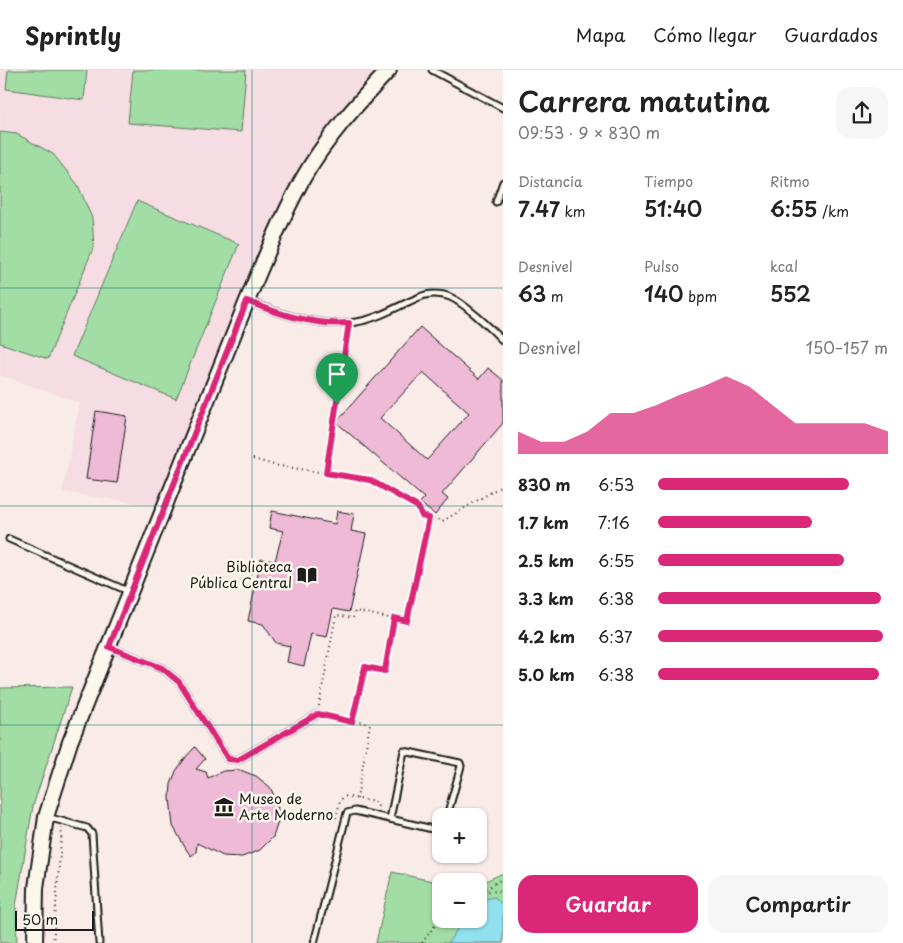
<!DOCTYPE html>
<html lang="es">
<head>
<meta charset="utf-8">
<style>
  :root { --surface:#fff; --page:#f6f6f6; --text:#222; --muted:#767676; --line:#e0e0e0; --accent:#db2777 }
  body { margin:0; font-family:"Playpen Sans",sans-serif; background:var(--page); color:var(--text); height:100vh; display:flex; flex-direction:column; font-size:19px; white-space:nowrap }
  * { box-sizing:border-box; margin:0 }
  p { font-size:16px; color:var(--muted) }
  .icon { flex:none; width:28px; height:28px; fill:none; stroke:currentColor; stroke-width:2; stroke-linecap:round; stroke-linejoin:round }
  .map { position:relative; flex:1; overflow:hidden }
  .side { display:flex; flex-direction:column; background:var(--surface); width:400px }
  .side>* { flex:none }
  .fabs { position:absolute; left:432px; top:738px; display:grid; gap:10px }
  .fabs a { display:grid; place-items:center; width:55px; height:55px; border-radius:10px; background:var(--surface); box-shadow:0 1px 4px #0004; font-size:25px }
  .scale { position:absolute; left:15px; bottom:12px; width:79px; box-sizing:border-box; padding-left:5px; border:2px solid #1c1c1c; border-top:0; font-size:14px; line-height:18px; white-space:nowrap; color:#1c1c1c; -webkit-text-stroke:4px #fbf7ec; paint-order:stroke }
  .pin { position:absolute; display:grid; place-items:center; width:42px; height:42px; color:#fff; margin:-51px -21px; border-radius:50% 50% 50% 0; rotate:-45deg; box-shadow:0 0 5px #0007 }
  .pin .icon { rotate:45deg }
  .round { display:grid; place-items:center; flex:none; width:52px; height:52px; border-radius:15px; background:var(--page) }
  .overview { display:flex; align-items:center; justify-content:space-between; height:85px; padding:0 15px }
  h1 { font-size:28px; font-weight:600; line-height:38px }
  .stats { display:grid; grid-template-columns:repeat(3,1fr); gap:8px; height:85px; padding:5px 15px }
  .stats div { display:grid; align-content:center }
  .stats b { font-size:21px; font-weight:600 }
  .stats small { font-size:14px; font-weight:400 }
  .stats p { font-size:14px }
  .chart { height:140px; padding:10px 15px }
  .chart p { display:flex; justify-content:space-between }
  .chart svg { width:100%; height:90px; margin-top:5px; fill:var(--accent); opacity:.7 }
  .primary-button { display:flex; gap:10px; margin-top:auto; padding:10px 15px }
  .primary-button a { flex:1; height:58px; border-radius:15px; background:var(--accent); color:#fff; font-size:20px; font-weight:600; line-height:58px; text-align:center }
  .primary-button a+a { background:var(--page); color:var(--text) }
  ul { padding:0 15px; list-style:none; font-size:16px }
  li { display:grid; grid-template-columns:80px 60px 1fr; align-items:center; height:38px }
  li i { height:12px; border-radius:6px; background:var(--accent) }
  header { display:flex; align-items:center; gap:30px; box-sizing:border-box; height:70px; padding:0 25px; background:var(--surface); border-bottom:1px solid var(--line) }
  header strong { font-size:24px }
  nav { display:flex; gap:28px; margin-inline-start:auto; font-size:18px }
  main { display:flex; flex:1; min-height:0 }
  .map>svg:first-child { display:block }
  .built { fill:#f6dce3 }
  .green { fill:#a1dda4; stroke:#5e7c60 }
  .water { fill:#90e0ee; stroke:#62929a }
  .building { fill:#efbad6; stroke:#1c1c1c; fill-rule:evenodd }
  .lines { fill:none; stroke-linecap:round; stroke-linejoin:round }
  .lane-casing { stroke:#1c1c1c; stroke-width:9 }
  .secondary-casing { stroke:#1c1c1c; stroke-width:18 }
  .path { stroke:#1c1c1c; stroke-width:2; stroke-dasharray:1 4; stroke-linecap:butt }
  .lane { stroke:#fbf7ec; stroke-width:5 }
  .secondary { stroke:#fbf7ec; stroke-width:14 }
  .route-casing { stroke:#fff; stroke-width:10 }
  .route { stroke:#db2777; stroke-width:6 }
  .grid { fill:none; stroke:#0f766e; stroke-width:1; stroke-opacity:0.55 }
  .labels { text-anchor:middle; stroke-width:5; stroke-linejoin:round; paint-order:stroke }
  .poi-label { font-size:14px; fill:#1c1c1c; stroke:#fbf7ec; text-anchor:end }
</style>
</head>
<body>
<header>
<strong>Sprintly</strong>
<nav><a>Mapa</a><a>Cómo llegar</a><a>Guardados</a></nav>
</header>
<main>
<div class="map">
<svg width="503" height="873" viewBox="0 0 503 873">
  <rect width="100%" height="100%" fill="#f9ebe8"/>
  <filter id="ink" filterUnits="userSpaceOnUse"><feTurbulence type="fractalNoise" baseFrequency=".02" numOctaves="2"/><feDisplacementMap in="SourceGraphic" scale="10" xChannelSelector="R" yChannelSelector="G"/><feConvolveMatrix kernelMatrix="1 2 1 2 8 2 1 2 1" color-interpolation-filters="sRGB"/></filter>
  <g filter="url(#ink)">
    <!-- built -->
    <path class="built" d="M0,0h381l-34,35 -47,63 -143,338 -95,-14 18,-89 -80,-28z"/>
    <!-- green -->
    <g class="green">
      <path d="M8,0h79l-3,30 -78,-11z"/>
      <path d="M133,0h113l-5,62 -113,-9z"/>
      <path d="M0,62l17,2 36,20 25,31 14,33 2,28 -46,113 -48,-16z"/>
      <path d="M137,131l102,43 -63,155 -104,-43z"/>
      <path d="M72,617l-39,119 -17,100 1,37h-17v-255z"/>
      <path d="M392,802l49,11v36h38v-35l24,-11v70h-127z"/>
    </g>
    <!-- water -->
    <path class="water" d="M495,827l8,9v37h-55l16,-24h15v-19z"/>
    <!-- building -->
    <g class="building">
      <path d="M420,257l59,52 9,-11 15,12v43l-61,71 6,5 -13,16 -15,-12 4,-5 -88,-76zM423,302l46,41 -42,47 -47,-42z"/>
      <path d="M96,341l31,5 -10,67 -31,-4z"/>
      <path d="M272,441l63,13 2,-13 17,3 -3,17 15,3 -17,78 -16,-3 -6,28 -16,-3 -7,32 -17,-4 3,-16 -14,-3 -13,-19 -15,-3 13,-62 14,2 8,-30 -14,-3z"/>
      <path d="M195,677l10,12 -9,10 10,3 2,6 15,-7 17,-1 16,6 14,11 7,15 2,17 -6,18 -13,13 -18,7 -19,-1 -26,-13 -1,9 -5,4 -5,-7 -13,-23 -3,-28 1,-14 5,-13 10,-14z"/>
    </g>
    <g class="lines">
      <defs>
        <g id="lane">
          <path d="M432,0l71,38"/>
          <path d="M496,132l7,-20"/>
          <path d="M248,231c30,13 74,27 108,21 22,-3 43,-17 64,-25 8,-4 21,-4 30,0 14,6 42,32 53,44"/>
          <path d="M9,469l121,53"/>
          <path d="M109,577l53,21 17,14 49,77 10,1 80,-46"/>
          <path d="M47,747l40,11 5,6 7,109"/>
          <path d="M441,761l-51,-12 14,-68 56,12 1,3 -14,50"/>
          <path d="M314,873l33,-130 8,-2 35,8"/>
        </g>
        <path id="secondary" d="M35,873l1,-55 10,-71 24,-75 177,-441c17,-41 34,-82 55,-121 23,-41 55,-76 87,-110"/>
      </defs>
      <!-- lane casing -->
      <use href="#lane" class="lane-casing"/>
      <!-- secondary casing -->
      <use href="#secondary" class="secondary-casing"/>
      <!-- path -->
      <g class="path">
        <path d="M253,389l21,6 96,15 48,27 4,9 21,5 60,-36"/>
        <path d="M326,403l22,-143"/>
        <path d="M319,636l17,-91 17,3 2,-7 39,8"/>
        <path d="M326,646l44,8 -13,75"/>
        <path d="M353,651l12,-54 20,4 9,-52 13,2 22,-103"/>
        <path d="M336,748l4,-17 4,-5 31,6 4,6"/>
        <path d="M482,822l21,-14"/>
        <path d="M479,824c7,-4 16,-3 24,-2"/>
        <path d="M53,873l9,-115"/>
        <path d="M422,873l16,-22 4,-2"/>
      </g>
      <!-- lane -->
      <use href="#lane" class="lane"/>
      <!-- secondary -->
      <use href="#secondary" class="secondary"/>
    </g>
  </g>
  <g class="lines" filter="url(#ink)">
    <defs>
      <path id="route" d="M247,231c31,13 68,25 102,22l-23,150 44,7 48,27 4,9 7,2 -22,103 -13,-3 -9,53 -20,-4 -13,55 -34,-8 -80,46 -10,-1 -49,-77 -17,-14 -53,-21z"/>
    </defs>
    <!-- route casing -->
    <use href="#route" class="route-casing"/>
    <!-- route -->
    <use href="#route" class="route"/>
  </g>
  <!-- grid -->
  <path class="grid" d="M252,0v873M0,218h503M0,436h503M0,655h503"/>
  <!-- icons -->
  <defs>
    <symbol id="library-bare" viewBox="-9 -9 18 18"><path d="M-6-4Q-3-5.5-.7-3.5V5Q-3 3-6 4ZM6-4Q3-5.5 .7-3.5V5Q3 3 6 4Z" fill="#1c1c1c" stroke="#fbf7ec" stroke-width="2.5" paint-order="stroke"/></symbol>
    <symbol id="museum-bare" viewBox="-9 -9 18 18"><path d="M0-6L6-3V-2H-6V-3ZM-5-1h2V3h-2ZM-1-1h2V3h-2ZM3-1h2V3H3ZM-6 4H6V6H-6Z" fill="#1c1c1c" stroke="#fbf7ec" stroke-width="2.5" paint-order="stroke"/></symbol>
  </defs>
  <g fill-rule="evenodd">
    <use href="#library-bare" x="293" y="491" width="28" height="28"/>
    <use href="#museum-bare" x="210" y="723" width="28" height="28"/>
  </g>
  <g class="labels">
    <!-- poi labels -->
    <g class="poi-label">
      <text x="292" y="502">Biblioteca<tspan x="292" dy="16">Pública Central</tspan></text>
      <text x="239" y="734" text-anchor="start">Museo de<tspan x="239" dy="16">Arte Moderno</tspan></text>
    </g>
  </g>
</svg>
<div class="fabs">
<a>+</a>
<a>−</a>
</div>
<div class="scale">50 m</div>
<div class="pin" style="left:337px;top:334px;background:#1e9e55"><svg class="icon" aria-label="arrive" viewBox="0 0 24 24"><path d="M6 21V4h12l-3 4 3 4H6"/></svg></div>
</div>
<section class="side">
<div class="overview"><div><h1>Carrera matutina</h1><p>09:53 · 9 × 830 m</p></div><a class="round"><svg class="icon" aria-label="share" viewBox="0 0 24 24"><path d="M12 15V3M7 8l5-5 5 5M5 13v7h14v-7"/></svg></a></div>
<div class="stats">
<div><p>Distancia</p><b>7.47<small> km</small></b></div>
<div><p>Tiempo</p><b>51:40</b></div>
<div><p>Ritmo</p><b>6:55<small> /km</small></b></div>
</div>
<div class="stats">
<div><p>Desnivel</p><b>63<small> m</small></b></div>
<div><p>Pulso</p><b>140<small> bpm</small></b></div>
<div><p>kcal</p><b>552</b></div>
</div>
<div class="chart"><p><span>Desnivel</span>150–157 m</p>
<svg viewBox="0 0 160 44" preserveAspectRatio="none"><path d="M0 44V33L10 38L20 38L30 33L40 24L50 24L60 20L70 15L80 11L90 6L100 11L110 20L120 29L130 29L140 29L150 29L160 33V44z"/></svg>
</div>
<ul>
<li><b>830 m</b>6:53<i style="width:83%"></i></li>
<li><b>1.7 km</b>7:16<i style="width:67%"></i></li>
<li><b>2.5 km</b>6:55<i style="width:81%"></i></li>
<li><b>3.3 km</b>6:38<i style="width:97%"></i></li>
<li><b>4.2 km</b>6:37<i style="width:98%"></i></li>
<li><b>5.0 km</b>6:38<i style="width:96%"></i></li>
</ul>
<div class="primary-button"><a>Guardar</a><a>Compartir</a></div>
</section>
</main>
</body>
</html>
